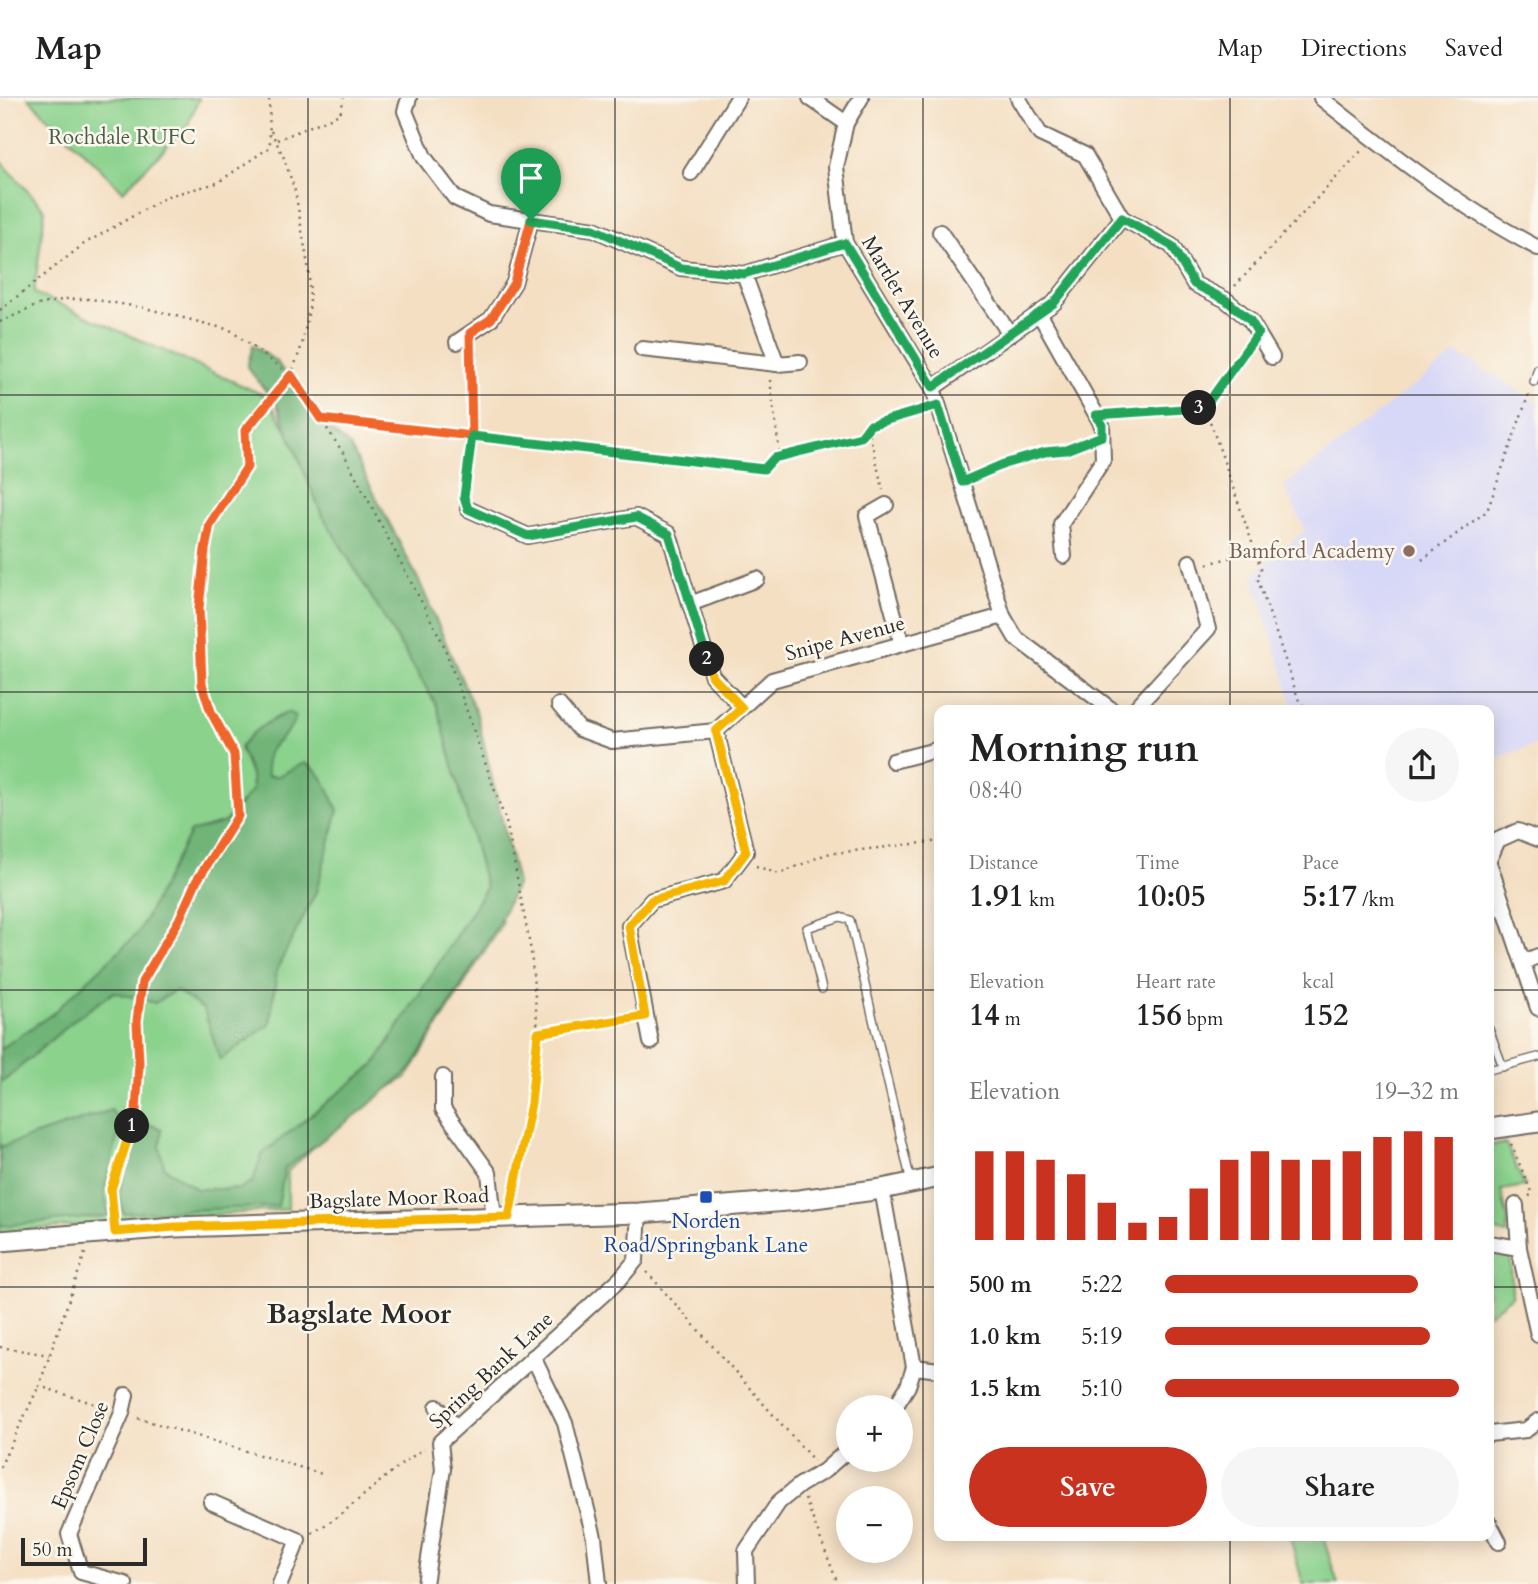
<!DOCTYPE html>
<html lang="en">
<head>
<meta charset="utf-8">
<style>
  :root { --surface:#fff; --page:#f6f6f6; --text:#222; --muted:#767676; --line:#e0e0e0; --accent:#c8321e }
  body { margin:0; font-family:Cardo,serif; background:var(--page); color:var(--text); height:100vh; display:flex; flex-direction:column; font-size:26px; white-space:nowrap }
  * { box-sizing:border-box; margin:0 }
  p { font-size:23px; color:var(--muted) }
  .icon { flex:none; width:38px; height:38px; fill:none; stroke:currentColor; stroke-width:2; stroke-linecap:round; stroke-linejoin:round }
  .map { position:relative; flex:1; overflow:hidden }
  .drawer { position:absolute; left:934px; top:607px; width:560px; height:836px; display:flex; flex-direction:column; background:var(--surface); border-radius:14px; box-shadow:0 4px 18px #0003 }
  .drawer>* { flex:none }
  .tools { position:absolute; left:836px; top:1297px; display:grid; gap:14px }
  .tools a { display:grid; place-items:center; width:77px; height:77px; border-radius:50%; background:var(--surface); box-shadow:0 4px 18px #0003; font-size:35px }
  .scale { position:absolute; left:21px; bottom:18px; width:126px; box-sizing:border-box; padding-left:7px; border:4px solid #2b2b2b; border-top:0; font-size:19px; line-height:24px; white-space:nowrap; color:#2b2b2b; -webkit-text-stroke:5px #fbf7ec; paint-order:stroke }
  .pin { position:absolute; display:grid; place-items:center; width:60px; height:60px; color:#fff; margin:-72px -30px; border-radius:50% 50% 50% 0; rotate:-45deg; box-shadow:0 0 7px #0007 }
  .pin .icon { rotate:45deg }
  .km { position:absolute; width:35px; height:35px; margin:-18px; border-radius:50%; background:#222; color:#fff; font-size:19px; line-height:35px; text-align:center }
  .round { display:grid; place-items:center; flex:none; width:74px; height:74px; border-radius:37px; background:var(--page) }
  .overview { display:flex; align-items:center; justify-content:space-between; height:119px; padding:0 35px }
  h1 { font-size:38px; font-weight:700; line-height:52px }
  .metrics { display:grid; grid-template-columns:repeat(3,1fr); gap:10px; height:119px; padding:7px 35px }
  .metrics div { display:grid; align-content:center }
  .metrics b { font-size:30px; font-weight:700 }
  .metrics small { font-size:19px; font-weight:400 }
  .metrics p { font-size:19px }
  .chart { height:196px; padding:14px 35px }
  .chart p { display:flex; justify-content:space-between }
  .chart svg { width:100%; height:126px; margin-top:7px; stroke:var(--accent); stroke-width:6 }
  .action { display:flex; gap:14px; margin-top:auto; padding:14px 35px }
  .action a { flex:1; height:80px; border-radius:42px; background:var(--accent); color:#fff; font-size:28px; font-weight:700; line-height:80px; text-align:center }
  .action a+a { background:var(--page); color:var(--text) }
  ul { padding:0 35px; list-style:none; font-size:23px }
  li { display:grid; grid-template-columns:112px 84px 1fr; align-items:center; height:52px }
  li i { height:18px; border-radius:9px; background:var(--accent) }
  header { display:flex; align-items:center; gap:42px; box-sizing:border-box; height:98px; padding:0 35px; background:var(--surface); border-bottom:2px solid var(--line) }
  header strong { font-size:33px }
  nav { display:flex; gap:38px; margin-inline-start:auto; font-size:24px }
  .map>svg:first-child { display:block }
  .built { fill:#d7d7f8 }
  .green { fill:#8bd28d; stroke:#5b7e5c; stroke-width:2 }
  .forest { fill:#70b478; stroke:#4e7052; stroke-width:2 }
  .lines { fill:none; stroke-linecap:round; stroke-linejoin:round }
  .lane-casing { stroke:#716a60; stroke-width:10 }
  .street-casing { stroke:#716a60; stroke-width:18 }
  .secondary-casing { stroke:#716a60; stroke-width:23 }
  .path { stroke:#716a60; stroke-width:2.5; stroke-dasharray:2 5; stroke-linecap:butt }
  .lane { stroke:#fff; stroke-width:7 }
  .street { stroke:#fff; stroke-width:14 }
  .secondary { stroke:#fff; stroke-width:19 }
  .split-1-casing { stroke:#fff; stroke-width:14 }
  .split-2-casing { stroke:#fff; stroke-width:14 }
  .split-3-casing { stroke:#fff; stroke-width:14 }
  .split-4-casing { stroke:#fff; stroke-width:14 }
  .split-1 { stroke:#f0652b; stroke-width:9 }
  .split-2 { stroke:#f5b400; stroke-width:9 }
  .split-3 { stroke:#22a559; stroke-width:9 }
  .split-4 { stroke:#22a559; stroke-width:9 }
  .grid { fill:none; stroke:#2b2b2b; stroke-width:2; stroke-opacity:0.55 }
  .education-dot { fill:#8d6e63; stroke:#fbf7ec; stroke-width:2.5 }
  .transit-dot { fill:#1a4fb4; stroke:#fbf7ec; stroke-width:2.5 }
  .labels { text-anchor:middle; stroke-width:5; stroke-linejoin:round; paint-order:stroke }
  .park-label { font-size:21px; fill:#485d48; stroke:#fbf7ec }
  .street-label { font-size:21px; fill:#2b2b2b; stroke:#fbf7ec }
  .education-label { font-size:21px; fill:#785e54; stroke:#fbf7ec; text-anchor:end }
  .transit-label { font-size:21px; fill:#164399; stroke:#fbf7ec }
  .district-label { font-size:28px; font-weight:bold; fill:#2b2b2b; stroke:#fbf7ec }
</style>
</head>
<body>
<header>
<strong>Map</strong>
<nav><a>Map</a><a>Directions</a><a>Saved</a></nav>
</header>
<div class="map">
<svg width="1538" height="1486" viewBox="0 0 1538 1486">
  <rect width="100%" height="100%" fill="#fbf7ec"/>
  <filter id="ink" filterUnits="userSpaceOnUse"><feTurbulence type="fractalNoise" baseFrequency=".0143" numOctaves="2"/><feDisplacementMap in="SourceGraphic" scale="14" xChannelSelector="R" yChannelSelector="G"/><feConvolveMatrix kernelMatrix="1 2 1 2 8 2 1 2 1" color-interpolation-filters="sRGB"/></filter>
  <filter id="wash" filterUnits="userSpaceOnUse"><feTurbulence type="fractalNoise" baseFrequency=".00686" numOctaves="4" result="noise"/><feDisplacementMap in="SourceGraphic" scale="28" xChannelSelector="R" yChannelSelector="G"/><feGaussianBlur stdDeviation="1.57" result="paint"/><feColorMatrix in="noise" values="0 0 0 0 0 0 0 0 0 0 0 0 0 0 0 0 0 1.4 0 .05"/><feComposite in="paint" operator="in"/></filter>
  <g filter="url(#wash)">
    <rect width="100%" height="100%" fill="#f4dfc3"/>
    <!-- built -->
    <path class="built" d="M1456,255l82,49v342l-49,16v-50h-191l-5,-5 -40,-127 3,-6 49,-42 -21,-44z"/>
    <!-- green -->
    <g class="green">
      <path d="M28,0h171l-11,27 -65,66z"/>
      <path d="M0,62l45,50 -11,83 232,103 178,297 58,230 -95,154 -52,32 -67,62v38l-288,23z"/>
      <path d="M1506,1046l19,42 -24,4 7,29 -1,15 -18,-5v-84z"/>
      <path d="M1489,1152l14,3 8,6 1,37 -23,18z"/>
      <path d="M1290,1439h33l15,47h-35z"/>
    </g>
    <!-- forest -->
    <g class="forest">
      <path d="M253,247l24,17 41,59 32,25 71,139 56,130 40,168 -19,41 -87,145 -47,40 -79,59 -7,38 -155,7 -4,-21 24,-70 19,7 -2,18 4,20 33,22h42l14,-8 9,-27 113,-90 111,-176 -49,-182 -116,-193 -44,-108 -30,-38z"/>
      <path d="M288,614l8,4c-7,26 -37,26 -28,60h10l26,-13c20,8 25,29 34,47l-22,82 -39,77 -7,55 -50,36 -16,-50 -28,-20 -21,13 -41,-11 -40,28 -69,60 -5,2v-33l52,-35 86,-81 52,-101 35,-10 27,-32 -1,-15 -11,-27c11,-18 30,-27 48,-36z"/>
      <path d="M111,1012l10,12 -17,69 5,25 -109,10v-79z"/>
    </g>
  </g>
  <g filter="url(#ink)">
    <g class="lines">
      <defs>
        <g id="lane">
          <path d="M1534,284l4,-14"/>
          <path d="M1489,817l15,-6"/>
          <path d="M822,891l-15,-61 33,-11 10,3 61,262"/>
          <path d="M1489,931l14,38"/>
          <path d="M1489,972l49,-13"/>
        </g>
        <g id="street">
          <path d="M409,0l-4,13 19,46 31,41 34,16 105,15 87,39 63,6 101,-31"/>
          <path d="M810,0l36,25"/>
          <path d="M861,0l-15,25 -10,44 9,76 88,145 70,228 13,22 96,72"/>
          <path d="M1018,0l22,36 45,21 37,63 50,28 22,38 32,16 24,20 22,37"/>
          <path d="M1321,0c69,55 138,109 217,150"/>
          <path d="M691,75l47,-75"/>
          <path d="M940,134l70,102"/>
          <path d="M1039,215l63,112 1,35 -42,64 3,32"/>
          <path d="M457,244l34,-23 23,-36 17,-63"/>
          <path d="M642,251l135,15 -33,-90"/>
          <path d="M777,266l23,-2"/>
          <path d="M933,290l121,-85 68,-85"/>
          <path d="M886,407l-19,11 35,128"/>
          <path d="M468,411l60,27 108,-19 33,17 43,142 30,31"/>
          <path d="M690,506l67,-25"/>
          <path d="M559,607l20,24 33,12 104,-10"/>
          <path d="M1134,612l74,-81 -18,-67"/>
          <path d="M716,633l56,-51 231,-64"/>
          <path d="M893,663l47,-12"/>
          <path d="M1489,762l9,-20 20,-9 20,8"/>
          <path d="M1489,765l49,145"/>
          <path d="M1523,864l15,-6"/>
          <path d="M651,944l-22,-116 23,-26 72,-19 22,-29 -30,-121"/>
          <path d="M443,979v32l46,64 5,45"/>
          <path d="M882,1091l32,178 -6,19 -13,21"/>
          <path d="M1516,1107l3,43"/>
          <path d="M1489,1145l30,5 19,87"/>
          <path d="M533,1259l32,66 29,114 5,47"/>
          <path d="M914,1269l26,3"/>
          <path d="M437,1309l19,20"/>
          <path d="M1489,1336l37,-4 12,-9"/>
          <path d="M211,1404l87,38 -18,44"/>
          <path d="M1489,1425l10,19"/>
          <path d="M125,1486l-44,-12 -12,-38 53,-121 4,-18"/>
          <path d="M425,1486l18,-115 -3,-27 180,-163 16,-19 3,-47"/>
          <path d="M747,1486l-1,-33 33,-49 21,-17 24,-14 25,-22"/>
        </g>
        <g id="secondary">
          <path d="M1489,1031l49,-7"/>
          <path d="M0,1143l175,-14 464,-14 160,-13 83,-11 58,-12"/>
        </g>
      </defs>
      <!-- lane casing -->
      <use href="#lane" class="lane-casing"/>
      <!-- street casing -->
      <use href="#street" class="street-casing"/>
      <!-- secondary casing -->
      <use href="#secondary" class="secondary-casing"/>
      <!-- path -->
      <g class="path">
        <path d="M277,42l63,-26 4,-16"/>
        <path d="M1235,188l127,-136"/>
        <path d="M0,212l84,-66 84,-48 49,-13 53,-36 -1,-49"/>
        <path d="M0,224l38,-17 28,-6h25l54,9 85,22 61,45 53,79 99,189 64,182 24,126 7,82 -7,70 -19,96"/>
        <path d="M1249,248l-44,61 57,164 -5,6 42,124 8,9"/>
        <path d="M770,282l10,76"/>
        <path d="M1115,315l90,-6"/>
        <path d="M321,321l443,50 10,-11 87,-21 9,-12 55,-16"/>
        <path d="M868,330l15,62"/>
        <path d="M976,378l69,-24 21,-2 20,-8"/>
        <path d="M465,398l7,-60 -1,-84"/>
        <path d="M1422,462l65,-49 43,-120"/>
        <path d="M1208,466l47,-14"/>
        <path d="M756,768l23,8 47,-20 114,-13"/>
        <path d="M538,935l93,-15"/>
        <path d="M1511,1046l21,50 -4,3"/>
        <path d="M113,1115l-2,-24 25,-78 3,-48 -2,-41 5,-40 37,-62 17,-38 42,-66 -4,-62 -23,-42 -9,-28 -3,-76 6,-58 5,-26 37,-57 -2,-36 46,-56 11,-30 8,-41 -1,-33 -14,-80 -11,-33 -15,-31"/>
        <path d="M85,1155l-46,133 69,22"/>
        <path d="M647,1174l167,189"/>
        <path d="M0,1249l49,8"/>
        <path d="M138,1320l184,56"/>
        <path d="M0,1369l39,-81"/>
        <path d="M805,1401l33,85"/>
        <path d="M312,1435c41,-23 72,-60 112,-84"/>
      </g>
      <!-- lane -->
      <use href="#lane" class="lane"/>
      <!-- street -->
      <use href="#street" class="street"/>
      <!-- secondary -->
      <use href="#secondary" class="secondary"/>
    </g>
  </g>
  <g class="lines" filter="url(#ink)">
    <defs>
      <path id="split-1" d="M132,1028l4,-15 3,-48 -2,-42 5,-39 37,-62 17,-38 42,-66 -4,-62 -23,-42 -9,-28 -3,-76 6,-58 5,-26 37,-57 -2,-36 46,-56 30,44 151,17 -2,-103 21,-14 23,-36 17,-63"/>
      <path id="split-2" d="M132,1028l-21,63 4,43 60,-5 334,-10 22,-114 7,-70 107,-17 -16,-90 23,-26 72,-19 22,-29 -30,-121 26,-23 -30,-32 -5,-17"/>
      <path id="split-3" d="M707,561l-38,-125 -33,-17 -108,19 -60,-27 -4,-12 8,-61 292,33 10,-11 87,-21 9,-12 68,-20 24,77 42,-18 41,-12 21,-2 36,-14v-11l-6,-10 103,-7"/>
      <path id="split-4" d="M531,122l63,9 87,39 63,6 101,-31 88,144 121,-84 68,-85 50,28 22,38 32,16 24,20 8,13 -53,74 -6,1"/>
    </defs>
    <!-- split-1 casing -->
    <use href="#split-1" class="split-1-casing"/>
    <!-- split-2 casing -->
    <use href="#split-2" class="split-2-casing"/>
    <!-- split-3 casing -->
    <use href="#split-3" class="split-3-casing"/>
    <!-- split-4 casing -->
    <use href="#split-4" class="split-4-casing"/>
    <!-- split-1 -->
    <use href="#split-1" class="split-1"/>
    <!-- split-2 -->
    <use href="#split-2" class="split-2"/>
    <!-- split-3 -->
    <use href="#split-3" class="split-3"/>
    <!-- split-4 -->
    <use href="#split-4" class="split-4"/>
  </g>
  <!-- grid -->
  <path class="grid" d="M308,0v1486M615,0v1486M923,0v1486M1230,0v612M0,297h1538M0,594h1538M0,892h940M1489,892h49M0,1189h940M1489,1189h49M1230,1438v48"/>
  <!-- markers -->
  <circle class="education-dot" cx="1409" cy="453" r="7"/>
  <rect class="transit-dot" x="699" y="1092" width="14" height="14" rx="3.5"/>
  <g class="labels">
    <!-- park labels -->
    <g class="park-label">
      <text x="122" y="46">Rochdale RUFC</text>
    </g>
    <!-- street labels -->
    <g class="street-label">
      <text transform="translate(903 199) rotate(59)" y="7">Martlet Avenue</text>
      <text transform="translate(845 540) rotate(-15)" y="7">Snipe Avenue</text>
      <text transform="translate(399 1100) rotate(-2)" y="7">Bagslate Moor Road</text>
      <text transform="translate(491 1272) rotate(-43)" y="7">Spring Bank Lane</text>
      <text transform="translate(80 1357) rotate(-67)" y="7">Epsom Close</text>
    </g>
    <!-- education labels -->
    <g class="education-label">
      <text x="1395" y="460">Bamford Academy</text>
    </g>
    <!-- transit labels -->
    <g class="transit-label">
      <text x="706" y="1130">Norden<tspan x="706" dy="24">Road/Springbank Lane</tspan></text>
    </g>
    <!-- district labels -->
    <g class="district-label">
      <text x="359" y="1225">Bagslate Moor</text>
    </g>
  </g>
</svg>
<div class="tools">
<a>+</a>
<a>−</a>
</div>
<div class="scale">50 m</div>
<div class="pin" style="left:531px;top:122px;background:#1e9e55"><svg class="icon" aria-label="arrive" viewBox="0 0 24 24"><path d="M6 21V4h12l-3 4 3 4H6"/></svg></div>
<b class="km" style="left:132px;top:1028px">1</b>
<b class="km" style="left:707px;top:561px">2</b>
<b class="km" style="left:1199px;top:310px">3</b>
<section class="drawer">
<div class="overview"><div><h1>Morning run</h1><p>08:40</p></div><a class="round"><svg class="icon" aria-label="share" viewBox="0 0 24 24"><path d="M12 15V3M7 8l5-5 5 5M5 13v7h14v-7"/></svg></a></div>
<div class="metrics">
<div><p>Distance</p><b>1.91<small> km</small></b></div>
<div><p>Time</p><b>10:05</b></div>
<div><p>Pace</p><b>5:17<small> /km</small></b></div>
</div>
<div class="metrics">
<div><p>Elevation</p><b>14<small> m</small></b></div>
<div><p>Heart rate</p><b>156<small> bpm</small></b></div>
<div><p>kcal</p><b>152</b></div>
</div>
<div class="chart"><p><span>Elevation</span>19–32 m</p>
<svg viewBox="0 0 160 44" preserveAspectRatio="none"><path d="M5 44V13M15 44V13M25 44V16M35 44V21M45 44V31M55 44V38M65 44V36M75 44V26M85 44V16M95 44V13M105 44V16M115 44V16M125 44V13M135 44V8M145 44V6M155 44V8"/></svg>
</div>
<ul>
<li><b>500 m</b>5:22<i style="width:86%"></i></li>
<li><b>1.0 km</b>5:19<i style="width:90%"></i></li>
<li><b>1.5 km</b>5:10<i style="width:100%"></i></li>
</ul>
<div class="action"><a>Save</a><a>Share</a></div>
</section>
</div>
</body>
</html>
